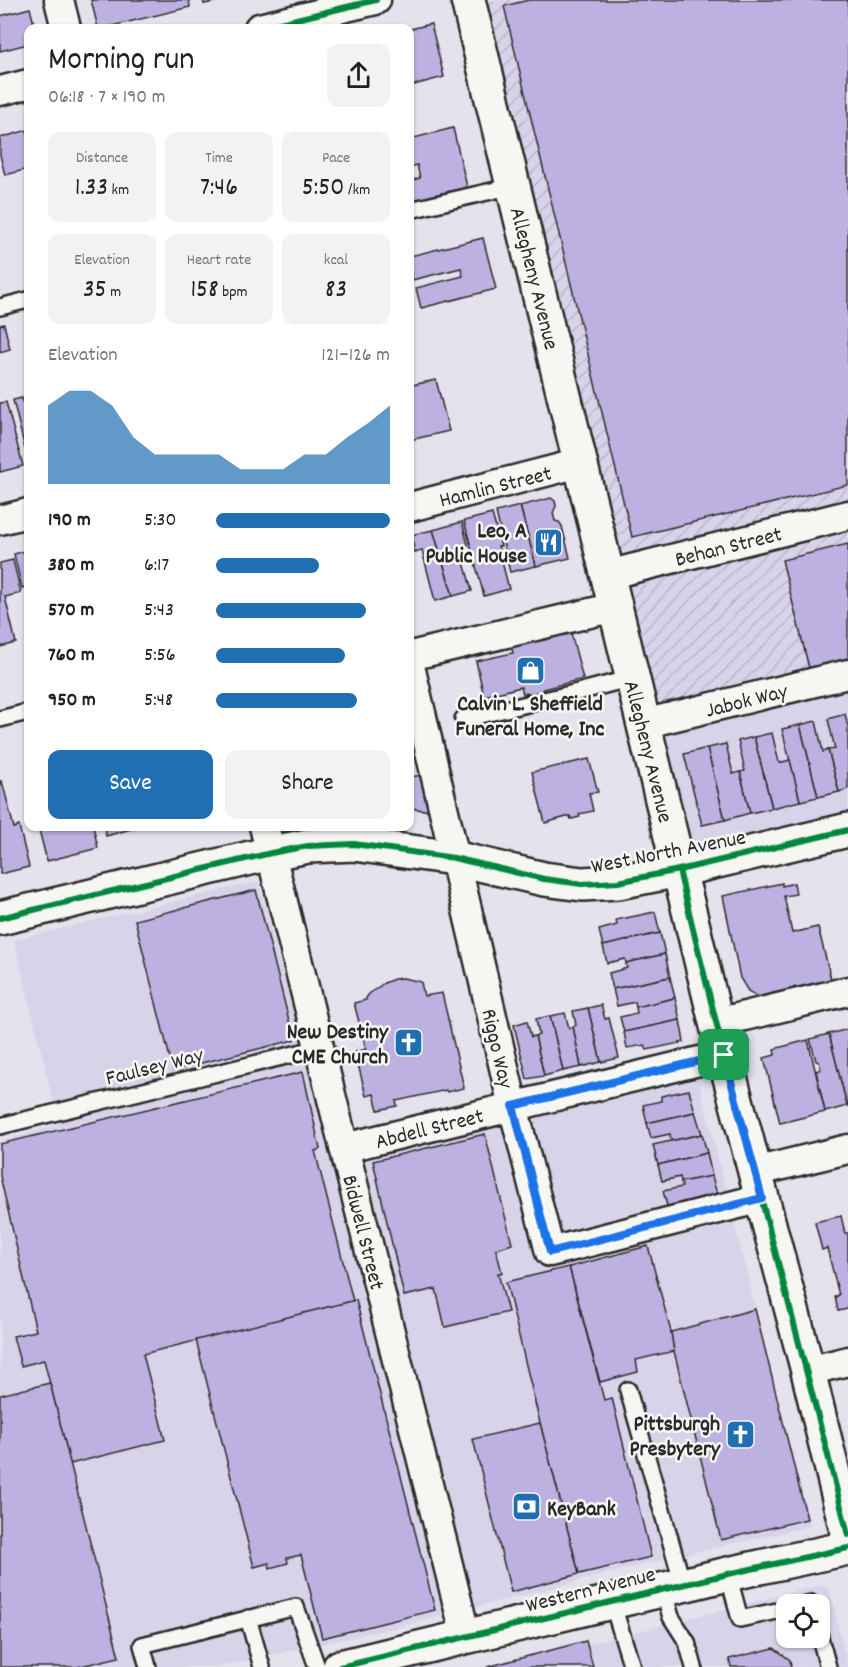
<!DOCTYPE html>
<html lang="en">
<head>
<meta charset="utf-8">
<style>
  :root { --surface:#fff; --page:#f2f2f2; --text:#222; --muted:#767676; --accent:#1f6fb2 }
  body { margin:0; font-family:Dekko,sans-serif; background:var(--page); color:var(--text); height:100vh; display:flex; flex-direction:column; font-size:22px; white-space:nowrap }
  * { box-sizing:border-box; margin:0 }
  p { font-size:20px; color:var(--muted) }
  .icon { flex:none; width:33px; height:33px; fill:none; stroke:currentColor; stroke-width:2; stroke-linecap:round; stroke-linejoin:round }
  .map { position:relative; flex:1; overflow:hidden }
  .side { position:absolute; left:24px; top:24px; width:390px; height:807px; display:flex; flex-direction:column; background:var(--surface); border-radius:12px; box-shadow:0 2px 4px #0004 }
  .side>* { flex:none }
  .buttons { position:absolute; left:776px; top:1594px; display:grid; gap:12px }
  .buttons a { display:grid; place-items:center; width:54px; height:54px; border-radius:12px; background:var(--surface); box-shadow:0 2px 4px #0004; font-size:30px }
  .pin { position:absolute; display:grid; place-items:center; width:51px; height:51px; color:#fff; margin:-26px; border-radius:12px; box-shadow:0 3px 9px #0006 }
  .round { display:grid; place-items:center; flex:none; width:63px; height:63px; border-radius:12px; background:var(--page) }
  .overview { display:flex; align-items:center; justify-content:space-between; height:102px; padding:0 24px }
  h1 { font-size:33px; font-weight:600; line-height:45px }
  .figures { display:grid; grid-template-columns:repeat(3,1fr); gap:9px; height:102px; padding:6px 24px }
  .figures div { display:grid; align-content:center; border-radius:12px; background:var(--page); text-align:center }
  .figures b { font-size:26px; font-weight:600 }
  .figures small { font-size:16px; font-weight:400 }
  .figures p { font-size:16px }
  .chart { height:168px; padding:12px 24px }
  .chart p { display:flex; justify-content:space-between }
  .chart svg { width:100%; height:108px; margin-top:6px; fill:var(--accent); opacity:.7 }
  .primary-button { display:flex; gap:12px; margin-top:auto; padding:12px 24px }
  .primary-button a { flex:1; height:69px; border-radius:12px; background:var(--accent); color:#fff; font-size:24px; font-weight:600; line-height:69px; text-align:center }
  .primary-button a+a { background:var(--page); color:var(--text) }
  ul { padding:0 24px; list-style:none; font-size:20px }
  li { display:grid; grid-template-columns:96px 72px 1fr; align-items:center; height:45px }
  li i { height:15px; border-radius:8px; background:var(--accent) }
  .map>svg:first-child { display:block }
  .built { fill:#d9d3ea; fill-rule:evenodd }
  .industrial { fill:url(#industrial-furrows) }
  .building { fill:#bdb1e2; stroke:#2b2b2b; stroke-width:1.5 }
  .lines { fill:none; stroke-linecap:round; stroke-linejoin:round }
  .lane-casing { stroke:#2b2b2b; stroke-width:20 }
  .street-casing { stroke:#2b2b2b; stroke-width:33 }
  .secondary-casing { stroke:#2b2b2b; stroke-width:38 }
  .lane { stroke:#f6f6f2; stroke-width:15 }
  .street { stroke:#f6f6f2; stroke-width:28 }
  .secondary { stroke:#f6f6f2; stroke-width:33 }
  .cycleway-casing { stroke:#f6f6f2; stroke-width:10 }
  .cycleway { stroke:#00873e; stroke-width:6 }
  .route-casing { stroke:#fff; stroke-width:12 }
  .route { stroke:#1a73e8; stroke-width:8 }
  .labels { text-anchor:middle; stroke-width:5; stroke-linejoin:round; paint-order:stroke }
  .street-label { font-size:22px; fill:#2b2b2b; stroke:#f6f6f2 }
  .poi-label { font-size:22px; font-weight:bold; fill:#2b2b2b; stroke:#f6f6f2; text-anchor:end }
</style>
</head>
<body>
<div class="map">
<svg width="848" height="1667" viewBox="0 0 848 1667">
  <defs>
    <pattern id="industrial-furrows" width="10" height="10" patternUnits="userSpaceOnUse" patternTransform="scale(1.5)"><rect width="10" height="10" fill="#d9d3ea"/><path d="M-1 1l2-2M0 10L10 0M9 11l2-2" fill="none" stroke="#bab5c9"/></pattern>
  </defs>
  <rect width="100%" height="100%" fill="#e5e1ed"/>
  <filter id="ink" filterUnits="userSpaceOnUse"><feTurbulence type="fractalNoise" baseFrequency=".0167" numOctaves="2"/><feDisplacementMap in="SourceGraphic" scale="12" xChannelSelector="R" yChannelSelector="G"/><feConvolveMatrix kernelMatrix="1 2 1 2 8 2 1 2 1" color-interpolation-filters="sRGB"/></filter>
  <g filter="url(#ink)">
    <!-- built -->
    <g class="built">
      <path d="M848,674v156l-169,40 -36,-146z"/>
      <path d="M258,881l76,285 135,-35 229,-53 112,448 -145,33 -254,65 -194,43h-217v-526l59,-16 -45,-185z"/>
      <path d="M820,1585l10,4 18,78h-351zM786,1605h33v33h-33z"/>
    </g>
    <!-- industrial -->
    <path class="industrial" d="M468,0h380v674l-205,50z"/>
    <!-- building -->
    <g class="building">
      <path d="M91,0h98l1,7 -86,21h-6z"/>
      <path d="M203,0h20l-19,4z"/>
      <path d="M529,0h319v485l-216,52 -128,-531z"/>
      <path d="M30,8l5,20h-7v16l-28,7v-35z"/>
      <path d="M431,24l13,53 -34,9v-57z"/>
      <path d="M453,128l14,59 -57,14v-20l10,-3 -3,-13 -7,2v-28z"/>
      <path d="M28,130v39l-23,6 -5,-20v-17z"/>
      <path d="M483,238l13,51 -75,19 -5,-20 47,-12 -2,-8 -49,12 -2,-13v-11z"/>
      <path d="M4,324l6,25 -10,3v-27z"/>
      <path d="M410,375l2,10 24,-5 13,51 -39,9z"/>
      <path d="M22,398l4,17 2,-1v47l-15,-61z"/>
      <path d="M6,402l17,64 -23,6v-69z"/>
      <path d="M551,498l4,3 1,5 -3,7 2,8 4,1 3,4 8,32 -34,8 -16,-60z"/>
      <path d="M520,506l16,60 -26,6 -14,-60z"/>
      <path d="M492,514l9,32h-3l11,43 -25,7 -20,-75z"/>
      <path d="M462,522l6,23 -8,3 12,43 -19,5 -20,-66z"/>
      <path d="M433,530l20,66 -18,5 -13,-51 -7,2 -4,-17z"/>
      <path d="M848,544v118l-38,10 -28,-112z"/>
      <path d="M28,550v36l-6,2 -8,-34z"/>
      <path d="M13,560l8,33 -16,4 11,46 -16,4v-84z"/>
      <path d="M570,629l13,50 -40,10 -4,5 -7,2 -6,-3 -3,1 -2,-7 -37,9 -8,-35 37,-8 -3,-12z"/>
      <path d="M845,714l3,13v62l-9,3 -11,-42 7,-1 -7,-30z"/>
      <path d="M816,721l7,31 5,-2 11,42 -21,5 -18,-72z"/>
      <path d="M800,725l18,72 -18,4 -18,-72z"/>
      <path d="M772,733l7,30 11,-3 10,41 -28,7 -18,-71z"/>
      <path d="M754,737l18,71 -22,5 -10,-41 5,-1 -7,-30z"/>
      <path d="M726,744l7,30 7,-2 10,41 -25,7 -18,-72z"/>
      <path d="M707,748l18,72 -23,5 -18,-71z"/>
      <path d="M589,759l9,33 -9,1 4,18 -14,3 1,3 -9,2 -1,-3 -25,7 -13,-51z"/>
      <path d="M422,775l9,36 -21,-3v-31z"/>
      <path d="M0,781h2l12,47 5,-2 10,41 -29,7z"/>
      <path d="M38,826h55l5,22 -51,13z"/>
      <path d="M104,826h38l-36,10z"/>
      <path d="M782,883v3l12,-3 2,11 -12,2 8,37 26,-6 14,56 -31,6 -6,-2 -7,6 -23,6 -6,-1 -11,-7 -8,-13 -17,-82z"/>
      <path d="M256,890l38,150 -121,30 -38,-150z"/>
      <path d="M655,912l5,21 -57,13 -4,-16 18,-5 -1,-5z"/>
      <path d="M660,933l5,21 -39,9 -1,-4 -18,4 -4,-17z"/>
      <path d="M665,954l5,23 -57,12 -4,-16 18,-5 -1,-5z"/>
      <path d="M670,977l5,21 -39,9 -1,-5 -18,4 -4,-17z"/>
      <path d="M403,978l18,4 3,14 18,-3 22,95 -17,4 -1,-2 -50,11 1,5 -19,4 -4,-16 -8,2 -11,-44 11,-3 -12,-46 12,-3v-2l3,-4 15,-11 10,-4z"/>
      <path d="M675,998l5,22 -56,12 -4,-15 17,-4 -1,-6z"/>
      <path d="M601,1005l4,14 4,-1 10,40 -18,4 -13,-54z"/>
      <path d="M588,1008l13,54 -20,5 -8,-40 3,-2 -3,-14z"/>
      <path d="M565,1013l4,15 4,-1 8,40 -18,4 -13,-55z"/>
      <path d="M550,1016l13,55 -19,5 -9,-40 4,-1 -3,-16z"/>
      <path d="M680,1020l4,22 -37,8 -2,-5 -18,3 -3,-16z"/>
      <path d="M527,1021l4,16 4,-1 9,40 -17,3 -13,-54z"/>
      <path d="M848,1029v77h-1l-18,-72z"/>
      <path d="M829,1034l18,72 -22,6 -9,-41 5,-2 -2,-7 -3,-1 -6,-22z"/>
      <path d="M808,1040l17,72 -45,11 -16,-65 11,-3 -1,-6z"/>
      <path d="M303,1072l17,77 -5,2 38,150 -210,53 22,86 -95,24 -26,-104 -23,6 -8,-30 23,-5 -36,-155v-32z"/>
      <path d="M689,1090l6,22 -48,11 -4,-18 18,-4v-5z"/>
      <path d="M695,1112l7,22 -31,7 -1,-7 -19,4 -4,-15z"/>
      <path d="M485,1134l27,110 -16,5 6,24h-4l10,39 -63,15 -9,-38 -32,7 -31,-135z"/>
      <path d="M702,1134l5,19 -49,12 -5,-20z"/>
      <path d="M707,1153l5,23 -31,6 -1,-5 -18,4 -4,-16z"/>
      <path d="M712,1176l6,22 -50,11 -5,-18 19,-4 -1,-5z"/>
      <path d="M841,1216l4,17h3v76l-10,2 -3,-14 4,-2 -12,-47 -5,2 -7,-28z"/>
      <path d="M648,1246l23,86 3,19 -38,9 2,12 -38,10 -31,-115z"/>
      <path d="M569,1267l35,133 8,-2 39,159 -72,17 -39,-151 -34,-141z"/>
      <path d="M356,1300l79,310 -113,28 -21,-83 -14,3 1,5 -18,5 -1,-5 -15,4 -58,-227z"/>
      <path d="M755,1309l52,210 -86,21 -47,-189 -3,-19z"/>
      <path d="M50,1383l69,274 -42,10h-77v-272z"/>
      <path d="M540,1423l39,151 -68,18 -38,-153z"/>
      <path d="M586,1641l7,26h-106z"/>
      <path d="M774,1648l16,12 1,7h-60l-2,-8z"/>
    </g>
    <g class="lines">
      <defs>
        <g id="lane">
          <path d="M410,210l103,-24"/>
          <path d="M0,307l28,-7"/>
          <path d="M0,719l28,-7"/>
          <path d="M463,719l107,-25 62,-16"/>
          <path d="M0,1126l319,-78"/>
          <path d="M628,1390l55,195"/>
          <path d="M728,1574l12,45 46,-10"/>
          <path d="M663,1589l8,28 16,25 7,25"/>
          <path d="M612,1602l20,65"/>
          <path d="M803,1605l8,-2v2"/>
          <path d="M248,1618l14,49"/>
          <path d="M819,1634l9,33"/>
          <path d="M148,1667l-6,-22 154,-38 21,60"/>
        </g>
        <g id="street">
          <path d="M59,0l7,28"/>
          <path d="M259,28l117,-28"/>
          <path d="M0,91l28,-7"/>
          <path d="M410,507l170,-44"/>
          <path d="M0,520l28,-7"/>
          <path d="M607,575l241,-60"/>
          <path d="M410,656l205,-49"/>
          <path d="M410,666l103,440 37,146 212,-54"/>
          <path d="M643,724l205,-50"/>
          <path d="M264,826l202,811"/>
          <path d="M716,1023l132,-32"/>
          <path d="M344,1148l380,-93"/>
          <path d="M755,1172l93,-23"/>
          <path d="M808,1371l40,-10"/>
        </g>
        <g id="secondary">
          <path d="M468,0l256,1055 84,316 40,164"/>
          <path d="M0,918l271,-65 37,-7 46,-2 100,14 90,21 38,5 36,-2 61,-12 169,-40"/>
          <path d="M340,1667l388,-93 120,-26"/>
        </g>
      </defs>
      <!-- lane casing -->
      <use href="#lane" class="lane-casing"/>
      <!-- street casing -->
      <use href="#street" class="street-casing"/>
      <!-- secondary casing -->
      <use href="#secondary" class="secondary-casing"/>
      <!-- lane -->
      <use href="#lane" class="lane"/>
      <!-- street -->
      <use href="#street" class="street"/>
      <!-- secondary -->
      <use href="#secondary" class="secondary"/>
      <defs>
        <g id="cycleway">
          <path d="M259,28l117,-28"/>
          <path d="M679,870c52,223 114,443 169,665"/>
          <path d="M0,918l271,-65 37,-7 46,-2 100,14 90,21 38,5 36,-2 61,-12 169,-40"/>
          <path d="M340,1667l388,-93 120,-26"/>
        </g>
      </defs>
      <!-- cycleway casing -->
      <use href="#cycleway" class="cycleway-casing"/>
      <!-- cycleway -->
      <use href="#cycleway" class="cycleway"/>
    </g>
  </g>
  <g class="lines" filter="url(#ink)">
    <defs>
      <path id="route" d="M724,1055l38,143 -212,54 -37,-146z"/>
    </defs>
    <!-- route casing -->
    <use href="#route" class="route-casing"/>
    <!-- route -->
    <use href="#route" class="route"/>
  </g>
  <!-- icons -->
  <defs>
    <symbol id="restaurant-square" viewBox="-11 -11 22 22"><rect x="-9" y="-9" width="18" height="18" rx="4" fill="#1f6fb2" stroke="#f6f6f2"/><path d="M-5-6h1v4h1v-4h1v4h1v-4h1v5L-1.5 .5V6h-2V.5L-5-1ZM5-6V6H3V1.5H1.5Q1.5-4 5-6Z" fill="#fff"/></symbol>
    <symbol id="shop-square" viewBox="-11 -11 22 22"><rect x="-9" y="-9" width="18" height="18" rx="4" fill="#1f6fb2" stroke="#f6f6f2"/><path d="M-5-2.5h2.3a2.7 3.5 0 0 1 5.4 0H5L5.5 6h-11ZM-1.5-2.5h3a1.5 2.3 0 0 0-3 0Z" fill="#fff"/></symbol>
    <symbol id="church-square" viewBox="-11 -11 22 22"><rect x="-9" y="-9" width="18" height="18" rx="4" fill="#1f6fb2" stroke="#f6f6f2"/><path d="M-1.2-6h2.4v3.5h3.3v2.4h-3.3V6h-2.4V-.1h-3.3v-2.4h3.3Z" fill="#fff"/></symbol>
    <symbol id="bank-square" viewBox="-11 -11 22 22"><rect x="-9" y="-9" width="18" height="18" rx="4" fill="#1f6fb2" stroke="#f6f6f2"/><path d="M-6-4H6V4H-6ZM0-2.3a2.3 2.3 0 1 0 0 4.6a2.3 2.3 0 1 0 0-4.6Z" fill="#fff"/></symbol>
  </defs>
  <g fill-rule="evenodd">
    <use href="#restaurant-square" x="532" y="526" width="33" height="33"/>
    <use href="#shop-square" x="514" y="654" width="33" height="33"/>
    <use href="#church-square" x="392" y="1026" width="33" height="33"/>
    <use href="#church-square" x="724" y="1418" width="33" height="33"/>
    <use href="#bank-square" x="510" y="1490" width="33" height="33"/>
  </g>
  <g class="labels">
    <!-- street labels -->
    <g class="street-label">
      <text transform="translate(536 278) rotate(76)" y="8">Allegheny Avenue</text>
      <text transform="translate(495 485) rotate(-14)" y="8">Hamlin Street</text>
      <text transform="translate(728 545) rotate(-14)" y="8">Behan Street</text>
      <text transform="translate(746 699) rotate(-14)" y="8">Jabok Way</text>
      <text transform="translate(650 751) rotate(76)" y="8">Allegheny Avenue</text>
      <text transform="translate(668 850) rotate(-11)" y="8">West North Avenue</text>
      <text transform="translate(499 1048) rotate(77)" y="8">Riggo Way</text>
      <text transform="translate(154 1065) rotate(-14)" y="8">Faulsey Way</text>
      <text transform="translate(429 1127) rotate(-14)" y="8">Abdell Street</text>
      <text transform="translate(365 1232) rotate(76)" y="8">Bidwell Street</text>
      <text transform="translate(590 1588) rotate(-14)" y="8">Western Avenue</text>
    </g>
    <!-- poi labels -->
    <g class="poi-label">
      <text x="527" y="537">Leo, A<tspan x="527" dy="25">Public House</tspan></text>
      <text x="530" y="710" text-anchor="middle">Calvin L. Sheffield<tspan x="530" dy="25">Funeral Home, Inc</tspan></text>
      <text x="388" y="1038">New Destiny<tspan x="388" dy="25">CME Church</tspan></text>
      <text x="720" y="1430">Pittsburgh<tspan x="720" dy="25">Presbytery</tspan></text>
      <text x="547" y="1515" text-anchor="start">KeyBank</text>
    </g>
  </g>
</svg>
<div class="buttons">
<a><svg class="icon" aria-label="locate" viewBox="0 0 24 24"><circle cx="12" cy="12" r="6"/><path d="M12 2v4M12 18v4M2 12h4M18 12h4"/></svg></a>
</div>
<div class="pin" style="left:724px;top:1055px;background:#1e9e55"><svg class="icon" aria-label="arrive" viewBox="0 0 24 24"><path d="M6 21V4h12l-3 4 3 4H6"/></svg></div>
<section class="side">
<div class="overview"><div><h1>Morning run</h1><p>06:18 · 7 × 190 m</p></div><a class="round"><svg class="icon" aria-label="share" viewBox="0 0 24 24"><path d="M12 15V3M7 8l5-5 5 5M5 13v7h14v-7"/></svg></a></div>
<div class="figures">
<div><p>Distance</p><b>1.33<small> km</small></b></div>
<div><p>Time</p><b>7:46</b></div>
<div><p>Pace</p><b>5:50<small> /km</small></b></div>
</div>
<div class="figures">
<div><p>Elevation</p><b>35<small> m</small></b></div>
<div><p>Heart rate</p><b>158<small> bpm</small></b></div>
<div><p>kcal</p><b>83</b></div>
</div>
<div class="chart"><p><span>Elevation</span>121–126 m</p>
<svg viewBox="0 0 160 44" preserveAspectRatio="none"><path d="M0 44V12L10 6L20 6L30 12L40 25L50 32L60 32L70 32L80 32L90 38L100 38L110 38L120 32L130 32L140 25L150 19L160 12V44z"/></svg>
</div>
<ul>
<li><b>190 m</b>5:30<i style="width:100%"></i></li>
<li><b>380 m</b>6:17<i style="width:59%"></i></li>
<li><b>570 m</b>5:43<i style="width:86%"></i></li>
<li><b>760 m</b>5:56<i style="width:74%"></i></li>
<li><b>950 m</b>5:48<i style="width:81%"></i></li>
</ul>
<div class="primary-button"><a>Save</a><a>Share</a></div>
</section>
</div>
</body>
</html>
